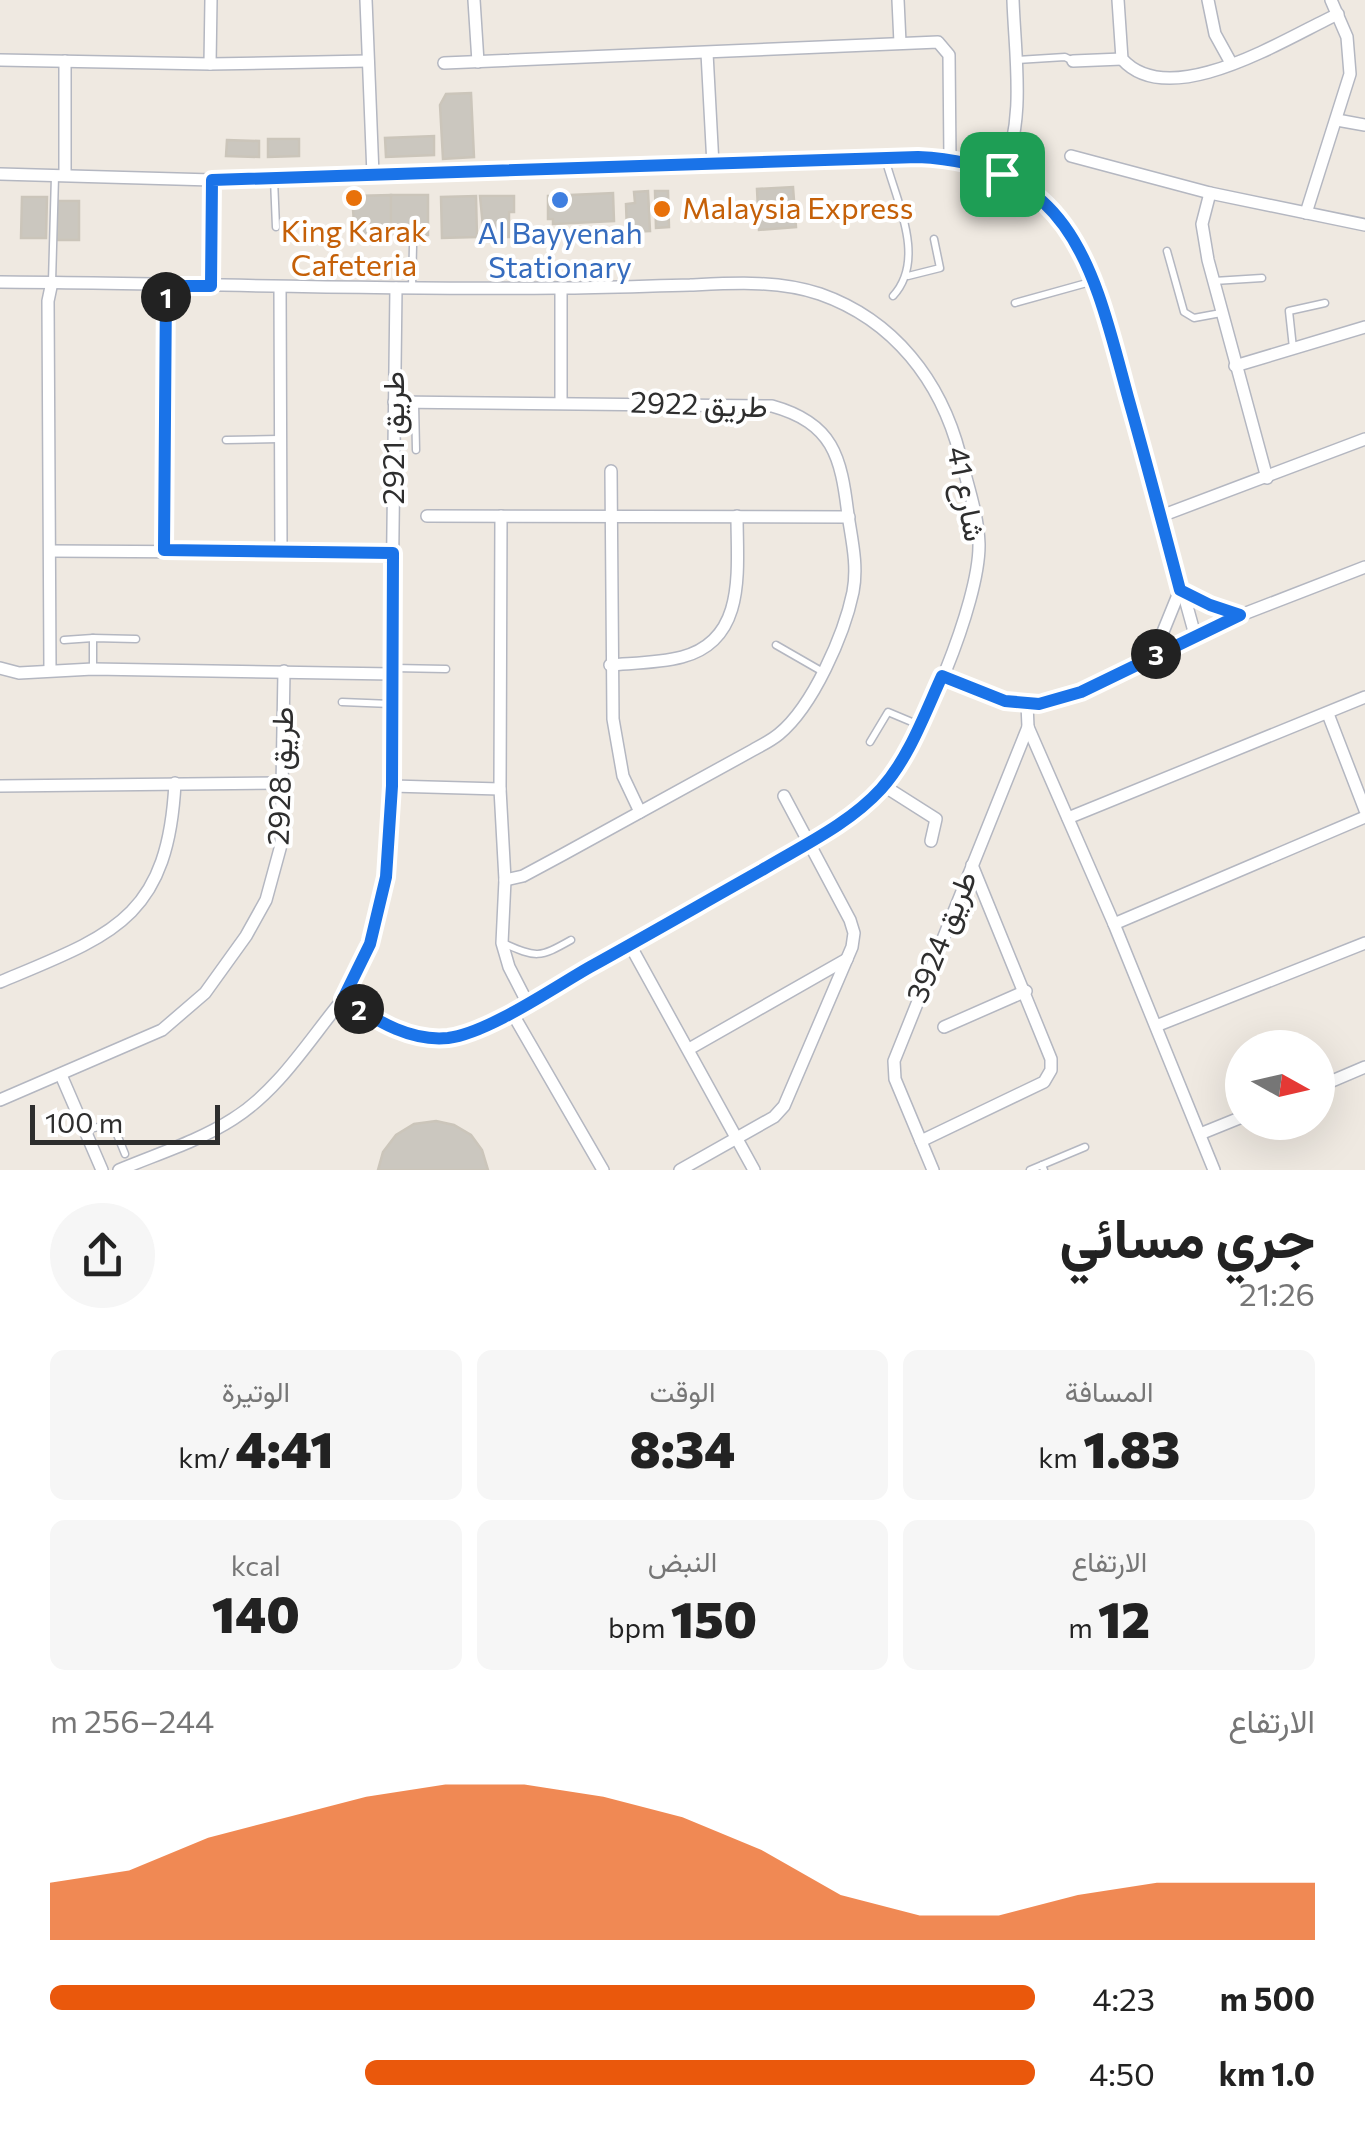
<!DOCTYPE html>
<html lang="ar">
<head>
<meta charset="utf-8">
<style>
  :root { --surface:#fff; --page:#f6f6f6; --text:#222; --muted:#767676; --accent:#ea580c }
  body { margin:0; font-family:Commissioner,Vazirmatn,sans-serif; background:var(--page); color:var(--text); direction:rtl; height:100vh; display:flex; flex-direction:column; font-size:38px; white-space:nowrap }
  * { box-sizing:border-box; margin:0 }
  p { font-size:32px; color:var(--muted) }
  .icon { flex:none; width:55px; height:55px; fill:none; stroke:currentColor; stroke-width:2; stroke-linecap:round; stroke-linejoin:round }
  .map { position:relative; height:1170px; overflow:hidden; direction:ltr }
  .drawer { display:flex; flex-direction:column; background:var(--surface); flex:1 }
  .drawer>* { flex:none }
  .needle { width:65px; rotate:98deg }
  .fabs { position:absolute; left:1225px; top:1030px; display:grid; gap:20px }
  .fabs a { display:grid; place-items:center; width:110px; height:110px; border-radius:50%; background:var(--surface); box-shadow:0 10px 40px #0002; font-size:50px }
  .scale { position:absolute; left:30px; bottom:25px; width:190px; box-sizing:border-box; padding-left:10px; border:5px solid #2e2e2e; border-top:0; font-size:28px; line-height:35px; white-space:nowrap; color:#2e2e2e; -webkit-text-stroke:8px #fff; paint-order:stroke }
  .pin { position:absolute; display:grid; place-items:center; width:85px; height:85px; color:#fff; margin:-42px; border-radius:20px; box-shadow:0 5px 15px #0006 }
  .km { position:absolute; width:50px; height:50px; margin:-25px; border-radius:50%; background:#222; color:#fff; font-size:28px; line-height:50px; text-align:center }
  .round { display:grid; place-items:center; flex:none; width:105px; height:105px; border-radius:52px; background:var(--page) }
  .overview { display:flex; align-items:center; justify-content:space-between; height:170px; padding:0 50px }
  h1 { font-size:55px; font-weight:800; line-height:75px }
  .figures { display:grid; grid-template-columns:repeat(3,1fr); gap:15px; height:170px; padding:10px 50px }
  .figures div { display:grid; align-content:center; border-radius:15px; background:var(--page); text-align:center }
  .figures b { font-size:50px; font-weight:800 }
  .figures small { font-size:28px; font-weight:400 }
  .figures p { font-size:28px }
  .chart { height:280px; padding:20px 50px }
  .chart p { display:flex; justify-content:space-between }
  .chart svg { width:100%; height:180px; margin-top:10px; fill:var(--accent); opacity:.7 }
  ul { padding:0 50px; list-style:none; font-size:32px }
  li { display:grid; grid-template-columns:160px 120px 1fr; align-items:center; height:75px }
  li i { height:25px; border-radius:12px; background:var(--accent) }
  .map>svg:first-child { display:block }
  .building { fill:#cbc7bf; stroke:#cbc5ba; stroke-width:2.5 }
  .lines { fill:none; stroke-linecap:round; stroke-linejoin:round }
  .service-casing { stroke:#b4b7c1; stroke-width:9 }
  .minor-casing { stroke:#b4b7c1; stroke-width:14 }
  .service { stroke:#fff; stroke-width:6 }
  .minor { stroke:#fff; stroke-width:11 }
  .route-casing { stroke:#fff; stroke-width:20 }
  .route { stroke:#1a73e8; stroke-width:12 }
  .food-dot { fill:#e8710a; stroke:#fff; stroke-width:4 }
  .shop-dot { fill:#3f7fe0; stroke:#fff; stroke-width:4 }
  .labels { text-anchor:middle; stroke-width:8; stroke-linejoin:round; paint-order:stroke }
  .food-label { font-size:30px; fill:#c56008; stroke:#fff; text-anchor:start }
  .shop-label { font-size:30px; fill:#366cbe; stroke:#fff }
  .street-label { font-size:30px; fill:#2e2e2e; stroke:#fff }
</style>
</head>
<body>
<div class="map">
<svg width="1365" height="1170" viewBox="0 0 1365 1170">
  <rect width="100%" height="100%" fill="#efe9e1"/>
  <!-- building -->
  <g class="building">
    <path d="M471,93l3,64 -31,2 -3,-54 6,-11z"/>
    <path d="M434,136v19l-48,2 -1,-19z"/>
    <path d="M268,139h31v17l-31,1z"/>
    <path d="M227,140l32,1v16l-33,-1z"/>
    <path d="M793,187l3,40 -37,3 -2,-41z"/>
    <path d="M648,191l2,40 -23,1 -1,-28 9,-1 -1,-11z"/>
    <path d="M655,191h13l1,36 -13,1z"/>
    <path d="M613,193l1,28 -61,3v-5h-5v-23z"/>
    <path d="M391,195v40l-36,1 -3,-40z"/>
    <rect x="391" y="195" width="37" height="40"/>
    <path d="M476,196l1,41 -35,1 -1,-41z"/>
    <path d="M480,196h34v16h-5v25h-25z"/>
    <path d="M22,197h25l-1,41h-25z"/>
    <rect x="57" y="201" width="22" height="39"/>
    <path d="M436,1121l18,4 17,10 11,15 6,20h-110l5,-18 13,-17 18,-11z"/>
  </g>
  <g class="lines">
    <defs>
      <g id="service">
        <path d="M1017,60l48,-3 8,4"/>
        <path d="M885,158c11,43 42,101 8,138"/>
        <path d="M274,179l2,48"/>
        <path d="M1167,251l17,61 10,6 27,-5"/>
        <path d="M908,276l32,-8 -6,-29"/>
        <path d="M1214,281l48,-3"/>
        <path d="M52,282l3,-106"/>
        <path d="M412,287l1,-41"/>
        <path d="M1015,303l79,-22"/>
        <path d="M1293,348l-4,-37 36,-8"/>
        <path d="M415,403l1,47"/>
        <path d="M226,440l53,-1"/>
        <path d="M64,640l29,-2"/>
        <path d="M776,645l47,27"/>
        <path d="M93,668v-30l43,1"/>
        <path d="M393,668l53,1"/>
        <path d="M342,702l49,2"/>
        <path d="M870,742l18,-30 31,13"/>
        <path d="M503,943c34,15 36,15 68,-3"/>
        <path d="M87,1130l22,-6 5,3 11,27"/>
        <path d="M1042,1165l43,-18"/>
        <path d="M1030,1170l12,-5 2,5"/>
      </g>
      <g id="minor">
        <path d="M366,0l7,175"/>
        <path d="M474,0l4,62"/>
        <path d="M898,0l2,43"/>
        <path d="M1118,0l4,59c48,54 164,-21 216,-45"/>
        <path d="M1208,0l7,34 16,29"/>
        <path d="M707,53l6,112"/>
        <path d="M0,60l210,4 158,-3"/>
        <path d="M65,61v113"/>
        <path d="M1073,61l49,-2"/>
        <path d="M444,63l494,-21 11,13 1,104"/>
        <path d="M210,64l1,-64"/>
        <path d="M1337,120l28,5"/>
        <path d="M1071,156l139,37 155,32"/>
        <path d="M0,174l212,6 706,-23c92,5 146,46 181,131l96,347"/>
        <path d="M1002,174c24,-54 13,-116 11,-174"/>
        <path d="M1210,193l-8,31 6,36 59,218"/>
        <path d="M1306,213l44,-139 -3,-37 -16,-37"/>
        <path d="M0,282c186,1 372,8 558,6 44,0 88,-2 132,-3 44,-2 88,-5 130,9 74,26 121,87 140,161 7,29 18,59 19,89 1,58 -58,199 -96,243 -32,37 -83,61 -125,85 -53,30 -106,61 -159,90 -39,22 -111,72 -154,76 -39,3 -71,-19 -102,-39 -34,41 -64,91 -110,120 -34,22 -76,35 -114,51"/>
        <path d="M211,286l1,-106"/>
        <path d="M280,287l1,263"/>
        <path d="M561,288v113"/>
        <path d="M1235,366l130,-39"/>
        <path d="M394,402l378,4c61,17 69,50 76,109 4,26 10,51 5,77 -9,43 -40,114 -74,142 -7,6 -17,11 -26,16l-191,105 -39,21 -18,4"/>
        <path d="M611,471l2,248 10,57 17,36"/>
        <path d="M427,516l422,1"/>
        <path d="M501,516l-1,273 5,91 -3,63 7,24 18,35"/>
        <path d="M1161,516l204,-77"/>
        <path d="M164,550l2,-264"/>
        <path d="M50,551l343,2"/>
        <path d="M1154,654l26,-64 29,15 32,10"/>
        <path d="M610,665c24,-2 49,-2 72,-8 65,-17 55,-87 55,-141"/>
        <path d="M0,668l19,5 74,-4 299,5"/>
        <path d="M50,669l-2,-368 4,-19"/>
        <path d="M942,676l73,27 45,-4 181,-84 124,-48"/>
        <path d="M1328,714l37,96"/>
        <path d="M1028,727l86,197 100,246"/>
        <path d="M0,786l284,-3"/>
        <path d="M392,786l108,3"/>
        <path d="M884,786l52,33 -5,22"/>
        <path d="M1068,818l297,-121"/>
        <path d="M1114,924l251,-107"/>
        <path d="M630,945l124,225"/>
        <path d="M0,982c112,-47 168,-63 175,-199"/>
        <path d="M343,999c24,-50 41,-95 46,-150l7,-561"/>
        <path d="M511,1011l92,159"/>
        <path d="M1156,1026l209,-83"/>
        <path d="M944,1027l82,-36"/>
        <path d="M689,1049l158,-90"/>
        <path d="M61,1075l41,95"/>
        <path d="M1318,1087l47,-20"/>
        <path d="M0,1100l162,-70 43,-37 41,-57 20,-36 15,-55 3,-174"/>
        <path d="M1200,1134l42,-17"/>
        <path d="M921,1141l123,-59 7,-12v-11l-79,-194"/>
        <path d="M680,1170l94,-53 10,-11 68,-159 2,-14 -4,-13 -66,-124"/>
        <path d="M933,1170l-38,-91 -1,-18 134,-334 -1,-23"/>
      </g>
    </defs>
    <!-- service casing -->
    <use href="#service" class="service-casing"/>
    <!-- minor casing -->
    <use href="#minor" class="minor-casing"/>
    <!-- service -->
    <use href="#service" class="service"/>
    <!-- minor -->
    <use href="#minor" class="minor"/>
  </g>
  <g class="lines">
    <defs>
      <path id="route" d="M918,157c156,7 176,114 210,240 18,64 35,128 52,193l30,15 30,10 -159,77 -42,12 -34,-3 -63,-25c-17,37 -33,82 -61,113 -32,35 -79,57 -119,81 -57,32 -114,65 -172,97 -37,21 -102,66 -142,71 -40,4 -73,-19 -105,-39l27,-55 16,-67 6,-91 1,-233 -229,-3 2,-264h45l1,-106z"/>
    </defs>
    <!-- route casing -->
    <use href="#route" class="route-casing"/>
    <!-- route -->
    <use href="#route" class="route"/>
  </g>
  <!-- markers -->
  <g class="food-dot">
    <circle cx="354" cy="198" r="10"/>
    <circle cx="662" cy="209" r="10"/>
  </g>
  <circle class="shop-dot" cx="560" cy="200" r="10"/>
  <g class="labels">
    <!-- food labels -->
    <g class="food-label">
      <text x="682" y="219">Malaysia Express</text>
      <text x="354" y="242" text-anchor="middle">King Karak<tspan x="354" dy="34">Cafeteria</tspan></text>
    </g>
    <!-- shop labels -->
    <g class="shop-label">
      <text x="560" y="244">Al Bayyenah<tspan x="560" dy="34">Stationary</tspan></text>
    </g>
    <!-- street labels -->
    <g class="street-label">
      <text transform="translate(699 405) rotate(2)" y="10">طريق 2922</text>
      <text transform="translate(394 438) rotate(-90)" y="10">طريق 2921</text>
      <text transform="translate(966 494) rotate(79)" y="10">شارع 41</text>
      <text transform="translate(281 776) rotate(-88)" y="10">طريق 2928</text>
      <text transform="translate(942 937) rotate(-68)" y="10">طريق 3924</text>
    </g>
  </g>
</svg>
<div class="fabs">
<a><svg class="needle" viewBox="-14 -14 28 28"><path d="M0-13l5 13h-10z" fill="#e53935"/><path d="M0 13l5-13h-10z" fill="#767676"/></svg></a>
</div>
<div class="scale">100 m</div>
<div class="pin" style="left:1002px;top:174px;background:#1e9e55"><svg class="icon" aria-label="arrive" viewBox="0 0 24 24"><path d="M6 21V4h12l-3 4 3 4H6"/></svg></div>
<b class="km" style="left:166px;top:297px">1</b>
<b class="km" style="left:359px;top:1009px">2</b>
<b class="km" style="left:1156px;top:654px">3</b>
</div>
<section class="drawer">
<div class="overview"><div><h1>جري مسائي</h1><p>21:26</p></div><a class="round"><svg class="icon" aria-label="share" viewBox="0 0 24 24"><path d="M12 15V3M7 8l5-5 5 5M5 13v7h14v-7"/></svg></a></div>
<div class="figures">
<div><p>المسافة</p><b>1.83<small> km</small></b></div>
<div><p>الوقت</p><b>8:34</b></div>
<div><p>الوتيرة</p><b>4:41<small> /km</small></b></div>
</div>
<div class="figures">
<div><p>الارتفاع</p><b>12<small> m</small></b></div>
<div><p>النبض</p><b>150<small> bpm</small></b></div>
<div><p>kcal</p><b>140</b></div>
</div>
<div class="chart"><p><span>الارتفاع</span>244–256 m</p>
<svg viewBox="0 0 160 44" preserveAspectRatio="none"><path d="M0 44V30L10 27L20 19L30 14L40 9L50 6L60 6L70 9L80 14L90 22L100 33L110 38L120 38L130 33L140 30L150 30L160 30V44z"/></svg>
</div>
<ul>
<li><b>500 m</b>4:23<i style="width:100%"></i></li>
<li><b>1.0 km</b>4:50<i style="width:68%"></i></li>
</ul>
</section>
</body>
</html>
